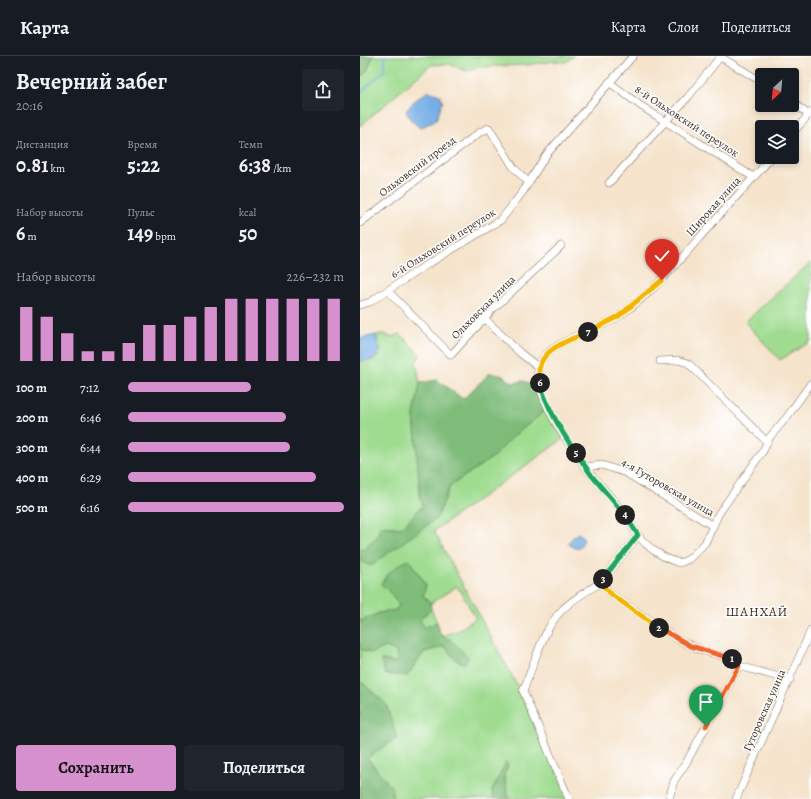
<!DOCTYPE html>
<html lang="ru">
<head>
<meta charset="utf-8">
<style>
  :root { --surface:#171b24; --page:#20242c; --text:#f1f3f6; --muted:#9ea1a6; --line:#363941; --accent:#d690ce }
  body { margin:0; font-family:Alegreya,serif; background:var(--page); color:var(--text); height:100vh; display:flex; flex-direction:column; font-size:15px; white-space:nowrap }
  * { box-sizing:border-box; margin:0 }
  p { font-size:13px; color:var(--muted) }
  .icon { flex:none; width:22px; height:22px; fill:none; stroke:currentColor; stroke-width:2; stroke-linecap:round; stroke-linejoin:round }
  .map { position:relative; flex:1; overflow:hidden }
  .panel { display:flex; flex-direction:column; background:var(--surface); width:360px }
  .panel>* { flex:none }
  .needle { width:26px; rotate:206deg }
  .buttons { position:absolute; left:395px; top:12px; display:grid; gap:8px }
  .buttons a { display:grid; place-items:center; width:44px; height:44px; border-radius:4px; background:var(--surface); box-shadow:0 2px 6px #0003; font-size:20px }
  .pin { position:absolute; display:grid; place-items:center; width:34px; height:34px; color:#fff; margin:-41px -17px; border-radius:50% 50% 50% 0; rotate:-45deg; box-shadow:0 0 4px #0007 }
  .pin .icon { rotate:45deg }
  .km { position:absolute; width:20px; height:20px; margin:-10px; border-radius:50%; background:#222; color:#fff; font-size:11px; line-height:20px; text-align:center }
  .round { display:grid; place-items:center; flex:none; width:42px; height:42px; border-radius:4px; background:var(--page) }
  .headline { display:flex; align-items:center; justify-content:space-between; height:68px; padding:0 16px }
  h1 { font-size:22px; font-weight:700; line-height:30px }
  .figures { display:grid; grid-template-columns:repeat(3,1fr); gap:6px; height:68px; padding:4px 16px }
  .figures div { display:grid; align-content:center }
  .figures b { font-size:20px; font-weight:700 }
  .figures small { font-size:11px; font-weight:400 }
  .figures p { font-size:11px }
  .chart { height:112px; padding:8px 16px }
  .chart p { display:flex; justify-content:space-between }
  .chart svg { width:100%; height:72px; margin-top:4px; stroke:var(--accent); stroke-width:6 }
  .button { display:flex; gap:8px; margin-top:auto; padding:8px 16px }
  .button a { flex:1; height:46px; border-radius:4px; background:var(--accent); color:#111; font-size:16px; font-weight:700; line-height:46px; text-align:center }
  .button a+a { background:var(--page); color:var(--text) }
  ul { padding:0 16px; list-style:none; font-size:13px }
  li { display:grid; grid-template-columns:64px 48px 1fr; align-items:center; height:30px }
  li i { height:10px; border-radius:5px; background:var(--accent) }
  header { display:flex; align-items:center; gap:24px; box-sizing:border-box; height:56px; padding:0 20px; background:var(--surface); border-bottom:1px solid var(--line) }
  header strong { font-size:19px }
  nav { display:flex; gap:22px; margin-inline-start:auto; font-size:14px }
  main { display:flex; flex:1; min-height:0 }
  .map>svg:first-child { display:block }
  .green { fill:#9fdc90; stroke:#6d8357 }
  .forest { fill:#7fbc7a; stroke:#5d734c }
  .water { fill:#75ade4; stroke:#586c81 }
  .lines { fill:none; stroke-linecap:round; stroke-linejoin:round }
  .stream { stroke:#75ade4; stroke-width:1.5 }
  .minor-casing { stroke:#7c6b5b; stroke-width:8 }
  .minor { stroke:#fff; stroke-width:7 }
  .split-1-casing { stroke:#fff; stroke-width:8 }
  .split-2-casing { stroke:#fff; stroke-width:8 }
  .split-3-casing { stroke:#fff; stroke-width:8 }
  .split-4-casing { stroke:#fff; stroke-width:8 }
  .split-5-casing { stroke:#fff; stroke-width:8 }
  .split-6-casing { stroke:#fff; stroke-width:8 }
  .split-7-casing { stroke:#fff; stroke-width:8 }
  .split-8-casing { stroke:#fff; stroke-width:8 }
  .split-1 { stroke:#f0652b; stroke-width:5 }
  .split-2 { stroke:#f0652b; stroke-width:5 }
  .split-3 { stroke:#f5b400; stroke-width:5 }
  .split-4 { stroke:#22a559; stroke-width:5 }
  .split-5 { stroke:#22a559; stroke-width:5 }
  .split-6 { stroke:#22a559; stroke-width:5 }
  .split-7 { stroke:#f5b400; stroke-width:5 }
  .split-8 { stroke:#f5b400; stroke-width:5 }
  .labels { text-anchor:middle; stroke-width:3; stroke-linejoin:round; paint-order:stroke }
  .street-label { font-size:11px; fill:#3b2a1e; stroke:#fff }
  .quarter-label { font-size:13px; letter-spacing:1px; fill:#3b2a1e; stroke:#fff }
</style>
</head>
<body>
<header>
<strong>Карта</strong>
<nav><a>Карта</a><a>Слои</a><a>Поделиться</a></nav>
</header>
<main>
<section class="panel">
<div class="headline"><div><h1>Вечерний забег</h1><p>20:16</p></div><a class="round"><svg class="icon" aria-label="share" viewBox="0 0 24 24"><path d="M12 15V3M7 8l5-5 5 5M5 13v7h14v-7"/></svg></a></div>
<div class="figures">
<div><p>Дистанция</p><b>0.81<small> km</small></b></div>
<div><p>Время</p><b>5:22</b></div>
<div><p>Темп</p><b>6:38<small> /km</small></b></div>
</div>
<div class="figures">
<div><p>Набор высоты</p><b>6<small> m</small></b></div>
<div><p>Пульс</p><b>149<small> bpm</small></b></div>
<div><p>kcal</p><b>50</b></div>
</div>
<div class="chart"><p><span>Набор высоты</span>226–232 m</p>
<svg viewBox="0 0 160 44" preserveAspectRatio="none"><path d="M5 44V11M15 44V17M25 44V27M35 44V38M45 44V38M55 44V33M65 44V22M75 44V22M85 44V17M95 44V11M105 44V6M115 44V6M125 44V6M135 44V6M145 44V6M155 44V6"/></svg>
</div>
<ul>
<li><b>100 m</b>7:12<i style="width:57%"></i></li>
<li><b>200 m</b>6:46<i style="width:73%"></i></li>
<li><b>300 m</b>6:44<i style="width:75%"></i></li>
<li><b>400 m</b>6:29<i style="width:87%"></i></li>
<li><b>500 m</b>6:16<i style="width:100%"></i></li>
</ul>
<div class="button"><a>Сохранить</a><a>Поделиться</a></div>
</section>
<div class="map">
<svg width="451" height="743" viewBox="0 0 451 743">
  <rect width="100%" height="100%" fill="#fff"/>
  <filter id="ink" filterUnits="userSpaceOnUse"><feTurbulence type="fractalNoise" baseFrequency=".025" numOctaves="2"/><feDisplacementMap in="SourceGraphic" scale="8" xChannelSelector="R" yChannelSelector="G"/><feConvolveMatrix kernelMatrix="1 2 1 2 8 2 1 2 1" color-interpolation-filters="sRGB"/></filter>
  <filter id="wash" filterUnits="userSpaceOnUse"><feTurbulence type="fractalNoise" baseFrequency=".012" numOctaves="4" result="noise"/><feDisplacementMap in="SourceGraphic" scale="16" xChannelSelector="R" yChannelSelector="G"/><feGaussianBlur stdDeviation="0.9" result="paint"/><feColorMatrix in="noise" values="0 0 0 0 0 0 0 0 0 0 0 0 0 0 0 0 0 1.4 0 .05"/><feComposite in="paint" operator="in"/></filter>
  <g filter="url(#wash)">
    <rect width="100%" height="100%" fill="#f5e3cb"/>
    <!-- green -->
    <g class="green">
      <path d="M13,0h201l-8,6 -12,-1 -27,4 -47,2 -14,4 -17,-7 -18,1 -71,61v-49l7,-6z"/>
      <path d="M451,206v79l-31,19 -35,-38z"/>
      <path d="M23,278l8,3 9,-3 20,21 -4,7 4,21 -6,32 9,90 -21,23 -21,-2 -5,12 -16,13v-190l12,-1 8,-10 -4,-15z"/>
      <path d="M185,355l18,28 -129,92 86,160 50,108h-61l-5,-24 4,-9 -16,25 2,8h-102v-11l-25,-30 19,-54 -26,-23v-32l11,4 15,-6 10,4 2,12 -17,-3 5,14 38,-22 21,-6 12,15 -6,-21 -10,-4 16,-5 19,-13 -19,-32 -26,17 -8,-7 3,-11 -17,-25 -28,24 12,12 6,9 -3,5 -17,3 -19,10v-68l1,6 44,-22 32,-21 13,-32 43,-29 25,-25z"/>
      <path d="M71,553l6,13 -13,6 -5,-9z"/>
    </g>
    <!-- forest -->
    <g class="forest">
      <path d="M0,0h13l-6,15 -7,6z"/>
      <path d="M130,317l13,3 10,7 11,-2 8,4 13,26 -27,21 -25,25 -43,29 -13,32 -67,48 -9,-5 -1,-10 16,-13 5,-12 21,2 21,-23 -3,-8 -6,-82 6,-32 17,-3 26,19z"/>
      <path d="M49,504l17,25 -3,11 8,7v6l-11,10 4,9 13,-6 4,14 10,4 17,17 -3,7 -8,-3 -13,-15 -20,6 -17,24 -22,-2 -4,-14 16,3 -1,-12 -10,-4 -15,6 -11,-4 1,-28 18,-8 17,-3 3,-5 -6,-9 -12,-12c7,-12 15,-19 28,-24z"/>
      <path d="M0,625l26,23 11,34 -30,20 25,30v11h-32z"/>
      <path d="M146,706l2,4 -4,9 5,24h-15l-2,-8z"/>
    </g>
    <!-- water -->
    <g class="water">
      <path d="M69,35l11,4 3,6 -7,19 -16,8 -10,-9 -4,-8 8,-10z"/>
      <path d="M16,279l4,15 -1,5 -7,5 -12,1v-23z"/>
      <path d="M217,477l4,2 3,5 -4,7 -6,1 -6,-5z"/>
    </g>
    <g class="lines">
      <!-- stream -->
      <path class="stream" d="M0,37l24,-22 1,-15"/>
    </g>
  </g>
  <g filter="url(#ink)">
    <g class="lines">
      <defs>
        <g id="minor">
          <path d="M359,0l43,26"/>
          <path d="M249,26l32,24 112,71"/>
          <path d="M432,46l17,13"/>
          <path d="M432,78l19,-22"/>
          <path d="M412,101c-24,27 -49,54 -73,81 -24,28 -49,57 -80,78 -22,15 -71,24 -80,50 -10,25 43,100 61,119 8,9 17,19 25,30 5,6 8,14 13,20 8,12 28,25 42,28l9,-4 16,-16 14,-30 44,-62 6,-13 18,-21 24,-34"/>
          <path d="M249,127l79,-86 33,-41"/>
          <path d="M0,167l120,-91 9,-4 25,40 15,15"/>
          <path d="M28,235l63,64 42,-46 68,-63"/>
          <path d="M0,249l10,-3 58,-38 73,-44 23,-30 22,-35 87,-99"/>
          <path d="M125,263l35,34 18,14"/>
          <path d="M300,305l18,-1 10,3 79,79"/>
          <path d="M225,411l17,-2 24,8 87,53"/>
          <path d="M278,479l-38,48 12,12 67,45 22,10 30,9 8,7 51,14"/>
          <path d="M209,743l-46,-108c11,-26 19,-61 39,-81 11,-11 25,-19 38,-27"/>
          <path d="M309,743l5,-18 12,-18 53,-97"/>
          <path d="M376,743l75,-169"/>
        </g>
      </defs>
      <!-- minor casing -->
      <use href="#minor" class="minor-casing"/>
      <!-- minor -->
      <use href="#minor" class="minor"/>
    </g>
  </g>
  <g class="lines" filter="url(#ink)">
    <defs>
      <path id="split-1" d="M346,670l33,-60 -7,-7"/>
      <path id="split-2" d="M299,572l32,18 41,13"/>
      <path id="split-3" d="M243,523l-3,4 12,12 47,33"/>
      <path id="split-4" d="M243,523l35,-44 -13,-20"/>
      <path id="split-5" d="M216,397l16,23 33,39"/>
      <path id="split-6" d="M180,327c7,25 21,48 36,70"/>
      <path id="split-7" d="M180,327c-8,-32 25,-41 48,-51"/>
      <path id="split-8" d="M228,276l31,-16 43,-36"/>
    </defs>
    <!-- split-1 casing -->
    <use href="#split-1" class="split-1-casing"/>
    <!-- split-2 casing -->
    <use href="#split-2" class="split-2-casing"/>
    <!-- split-3 casing -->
    <use href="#split-3" class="split-3-casing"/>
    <!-- split-4 casing -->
    <use href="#split-4" class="split-4-casing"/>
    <!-- split-5 casing -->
    <use href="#split-5" class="split-5-casing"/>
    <!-- split-6 casing -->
    <use href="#split-6" class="split-6-casing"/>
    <!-- split-7 casing -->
    <use href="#split-7" class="split-7-casing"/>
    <!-- split-8 casing -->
    <use href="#split-8" class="split-8-casing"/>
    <!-- split-1 -->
    <use href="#split-1" class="split-1"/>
    <!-- split-2 -->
    <use href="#split-2" class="split-2"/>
    <!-- split-3 -->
    <use href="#split-3" class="split-3"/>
    <!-- split-4 -->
    <use href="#split-4" class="split-4"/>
    <!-- split-5 -->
    <use href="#split-5" class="split-5"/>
    <!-- split-6 -->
    <use href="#split-6" class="split-6"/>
    <!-- split-7 -->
    <use href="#split-7" class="split-7"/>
    <!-- split-8 -->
    <use href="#split-8" class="split-8"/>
  </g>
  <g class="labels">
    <!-- street labels -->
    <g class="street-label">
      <text transform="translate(327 65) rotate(33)" y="4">8-й Ольховский переулок</text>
      <text transform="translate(57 110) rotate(-37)" y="4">Ольховский проезд</text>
      <text transform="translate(353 150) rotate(-48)" y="4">Широкая улица</text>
      <text transform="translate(83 187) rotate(-32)" y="4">6-й Ольховский переулок</text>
      <text transform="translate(123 251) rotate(-45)" y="4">Ольховская улица</text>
      <text transform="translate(308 431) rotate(30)" y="4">4-я Гуторовская улица</text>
      <text transform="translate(404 654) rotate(-66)" y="4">Гуторовская улица</text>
    </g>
    <!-- quarter labels -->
    <g class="quarter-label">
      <text x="397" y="560">ШАНХАЙ</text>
    </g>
  </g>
</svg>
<div class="buttons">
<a><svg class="needle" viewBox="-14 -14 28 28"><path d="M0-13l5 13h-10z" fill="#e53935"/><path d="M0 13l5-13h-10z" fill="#9ea1a6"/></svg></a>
<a><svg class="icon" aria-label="layers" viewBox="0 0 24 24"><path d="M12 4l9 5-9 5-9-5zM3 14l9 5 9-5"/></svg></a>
</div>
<div class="pin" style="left:346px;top:670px;background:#1e9e55"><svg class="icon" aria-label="arrive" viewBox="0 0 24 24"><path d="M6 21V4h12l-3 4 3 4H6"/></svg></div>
<div class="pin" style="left:302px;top:224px;background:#d93025"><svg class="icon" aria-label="check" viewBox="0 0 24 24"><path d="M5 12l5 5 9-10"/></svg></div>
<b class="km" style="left:372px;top:603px">1</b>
<b class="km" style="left:299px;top:572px">2</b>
<b class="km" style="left:243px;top:523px">3</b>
<b class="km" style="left:265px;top:459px">4</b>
<b class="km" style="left:216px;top:397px">5</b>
<b class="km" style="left:180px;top:327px">6</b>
<b class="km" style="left:228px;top:276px">7</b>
</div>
</main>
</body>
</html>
